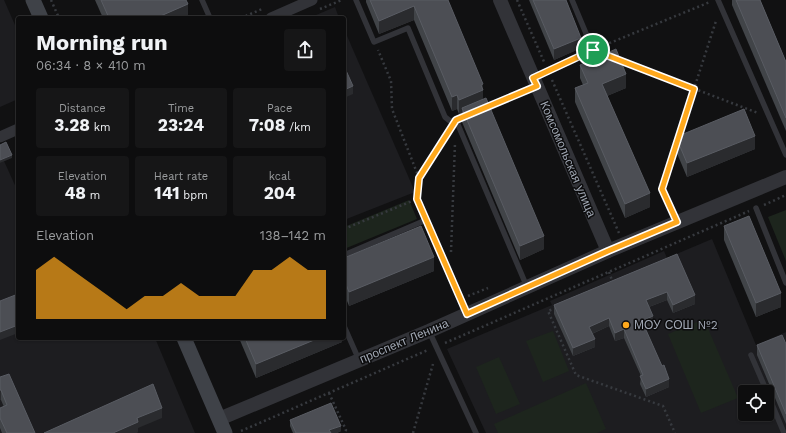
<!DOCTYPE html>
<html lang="en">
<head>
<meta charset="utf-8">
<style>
  :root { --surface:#0d0d0e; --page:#161617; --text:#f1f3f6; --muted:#9a9c9e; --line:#2d2d2e; --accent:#ffa81c }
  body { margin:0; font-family:"Work Sans",sans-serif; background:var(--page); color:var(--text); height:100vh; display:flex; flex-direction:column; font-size:15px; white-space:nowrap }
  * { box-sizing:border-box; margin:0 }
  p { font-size:13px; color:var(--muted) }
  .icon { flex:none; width:22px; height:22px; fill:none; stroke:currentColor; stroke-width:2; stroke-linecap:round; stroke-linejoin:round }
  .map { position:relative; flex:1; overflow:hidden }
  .sheet { position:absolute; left:16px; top:16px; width:330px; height:324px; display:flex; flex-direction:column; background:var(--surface); border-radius:4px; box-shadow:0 1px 3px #0004,0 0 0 1px var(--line) }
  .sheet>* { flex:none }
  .tools { position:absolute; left:738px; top:385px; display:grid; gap:8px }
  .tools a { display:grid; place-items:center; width:36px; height:36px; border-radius:4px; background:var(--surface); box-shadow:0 1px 3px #0004,0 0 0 1px var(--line); font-size:20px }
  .pin { position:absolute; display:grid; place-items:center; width:34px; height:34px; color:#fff; margin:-17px; border:2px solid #fff; border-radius:50%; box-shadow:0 1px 4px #0007 }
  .round { display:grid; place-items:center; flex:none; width:42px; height:42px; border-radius:4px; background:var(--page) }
  .summary { display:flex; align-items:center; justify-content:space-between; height:68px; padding:0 20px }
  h1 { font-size:22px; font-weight:700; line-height:30px }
  .figures { display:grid; grid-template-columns:repeat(3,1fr); gap:6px; height:68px; padding:4px 20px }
  .figures div { display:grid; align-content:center; border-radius:4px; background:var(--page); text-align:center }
  .figures b { font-size:17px; font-weight:700 }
  .figures small { font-size:11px; font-weight:400 }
  .figures p { font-size:11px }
  .chart { height:112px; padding:8px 20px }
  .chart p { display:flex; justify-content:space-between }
  .chart svg { width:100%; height:72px; margin-top:4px; fill:var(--accent); opacity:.7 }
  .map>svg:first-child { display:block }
  .built { fill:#1d1d20; fill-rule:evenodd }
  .green { fill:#1d251d }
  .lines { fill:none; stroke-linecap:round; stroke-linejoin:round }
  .path { stroke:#373a3f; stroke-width:2.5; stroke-dasharray:2 3; stroke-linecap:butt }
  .service { stroke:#323338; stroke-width:5.5 }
  .minor { stroke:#323338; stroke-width:11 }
  .tertiary { stroke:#323338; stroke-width:14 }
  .secondary { stroke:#3f4248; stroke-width:15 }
  .wall { fill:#414448 }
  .shaded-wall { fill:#2a2b2e }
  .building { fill:#4c4e54; stroke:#595c63 }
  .route-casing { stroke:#fff; stroke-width:8 }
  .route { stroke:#ffa81c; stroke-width:5 }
  .poi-dot { fill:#ffa81c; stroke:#0c0c0d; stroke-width:1.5 }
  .labels { text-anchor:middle; stroke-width:3; stroke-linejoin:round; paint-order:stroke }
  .street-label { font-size:12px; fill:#a1a8b4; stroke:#0c0c0d }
  .poi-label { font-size:12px; fill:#a1a8b4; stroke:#0c0c0d; text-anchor:start }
</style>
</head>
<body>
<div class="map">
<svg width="786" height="433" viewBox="0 0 786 433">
  <rect width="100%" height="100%" fill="#111112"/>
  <!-- built -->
  <g class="built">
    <path d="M0,0h4l14,32v67l-18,8z"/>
    <path d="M335,7l4,11h-30z"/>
    <path d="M344,29l71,163 -71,28z"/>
    <path d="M4,161l14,31v146h137l40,95h-195v-270z"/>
    <path d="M712,239l44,106 30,-13v101h-300l-39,-84 105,-44 -2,-4 114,-50 3,7zM745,392h22v22h-22z"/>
  </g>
  <!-- green -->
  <g class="green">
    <path d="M409,200l8,19 -73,30v-22z"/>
    <path d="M786,210v51l-18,-44z"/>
    <path d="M704,319l34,79 -37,15 -33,-79z"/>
    <path d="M553,331l16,40 -26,11 -17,-41z"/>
    <path d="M499,357l21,47 -24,10 -20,-47z"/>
    <path d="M586,383l20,46 -9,4h-99l-4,-9z"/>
  </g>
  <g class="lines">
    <!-- path -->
    <g class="path">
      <path d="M51,0l8,18"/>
      <path d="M517,0l28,64"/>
      <path d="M320,9l22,-9"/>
      <path d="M241,18l21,-9"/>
      <path d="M600,47l110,-45"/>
      <path d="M619,60l139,53"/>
      <path d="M552,80l67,153"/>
      <path d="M678,138l38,-117"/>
      <path d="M419,178l31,-49"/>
      <path d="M417,199l6,13"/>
      <path d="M764,205l22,-10"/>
      <path d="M672,211l-10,-22 15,-46"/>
      <path d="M344,229l73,-30 2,-21 -27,-69 -1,-28 -13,-31"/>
      <path d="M451,252l4,-109"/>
      <path d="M609,272l4,11"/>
      <path d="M468,296l20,-8"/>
      <path d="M556,308l-8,3 28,64 87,31 12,27"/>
      <path d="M445,343l304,-132"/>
      <path d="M329,393l17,37 -2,3"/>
      <path d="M241,431l187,-81"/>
      <path d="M413,433l20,-69"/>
    </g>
    <!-- service -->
    <g class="service">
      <path d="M202,0l8,18"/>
      <path d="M356,0l18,42 34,-14 37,89 5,4 6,-1"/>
      <path d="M718,0l68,155"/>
      <path d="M534,78l59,-28 -21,-50"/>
      <path d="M484,108l52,-22"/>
      <path d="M468,115l-12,5 71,167"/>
      <path d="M756,208l30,75"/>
      <path d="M344,255l82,-35 41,93"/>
      <path d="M344,326l15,34"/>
      <path d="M429,331l47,102"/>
      <path d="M751,355l16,37"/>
      <path d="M767,392l17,41"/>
    </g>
    <!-- minor -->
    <g class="minor">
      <path d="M271,18l41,-18"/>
      <path d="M0,137l18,-8"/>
    </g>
    <!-- tertiary -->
    <g class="tertiary">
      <path d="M500,0l108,251"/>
      <path d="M219,419l210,-88 179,-80 178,-74"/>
    </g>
    <!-- secondary -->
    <g class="secondary">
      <path d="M33,0l8,18"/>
      <path d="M184,338l41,95"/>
    </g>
  </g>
  <!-- wall -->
  <g class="wall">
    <path d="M95,0h91l2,4v14h-85z"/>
    <path d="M366,0h82l35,98v2l61,149 -24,11 -58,-138v-9l-3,1 -2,-5 -5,2 -38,-91 -35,14 -13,-32z"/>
    <path d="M529,0h37l15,48 -27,12z"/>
    <path d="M732,0h28l26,62v69l-54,-126z"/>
    <path d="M580,65l46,23 -19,8 43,111 -25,11 -50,-116v-14l8,-3 -3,-7z"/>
    <path d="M676,137l79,12 -68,28 -11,-26z"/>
    <path d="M724,226l57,81 -25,10 -32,-77z"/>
    <path d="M677,254l18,50 -22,9 -6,-13 -18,7 4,17 -8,4 24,59 -23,10 -6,-13 1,-8 -17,-38 -9,3 -6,-15 -17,8 3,13 -22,9 -19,-42v-9z"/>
    <path d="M344,258l90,13 -85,35 -5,-13z"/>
    <path d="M239,338h103v4l-86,36z"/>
    <path d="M786,344v80l-29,-69v-10z"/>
    <path d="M0,377l35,56h-33l-2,-5v-20l4,-1 -3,-7z"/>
    <path d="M290,420l51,11 -4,2h-44l-3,-7z"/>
  </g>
  <!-- shaded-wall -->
  <g class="shaded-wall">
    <path d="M188,4v14h-32z"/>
    <path d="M414,6v14l-35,14v-13z"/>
    <path d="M581,38v10l-27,12v-11z"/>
    <path d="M626,74v14l-24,10v-14z"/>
    <path d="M483,84v20l-21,4v5l-3,1v-14l22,-15z"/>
    <path d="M353,86v8l-9,4v-8z"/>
    <path d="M457,95v14l-5,2v-14z"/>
    <path d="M755,136v13l-68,28v-14z"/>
    <path d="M12,155v3l-12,5v-3z"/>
    <path d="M650,193v14l-25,11v-14z"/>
    <path d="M544,236v13l-24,11v-14z"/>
    <path d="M434,257v14l-85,35v-14z"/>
    <path d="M667,292v8l-21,8v-8z"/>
    <path d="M781,293v14l-25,10v-14z"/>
    <path d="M695,295v9l-22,9v-8z"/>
    <path d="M653,316v8l-11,5v-8z"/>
    <path d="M609,318v8l-20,9v-8z"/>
    <path d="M18,325v8l-18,7v-8z"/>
    <path d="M624,329v9l-9,3v-8z"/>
    <path d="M319,338h23v4l-86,36v-14z"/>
    <path d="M595,339v8l-22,9v-8z"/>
    <path d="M669,379v8l-23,10v-8z"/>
    <rect x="0" y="390" width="1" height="10"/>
    <path d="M162,408v10l-24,10v4l-1,1h-24l24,-15z"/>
    <path d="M341,426v5l-4,2h-8v-3z"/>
  </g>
  <!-- building -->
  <g class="building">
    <path d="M101,0h85l2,4 -32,14h-47z"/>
    <path d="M370,0h78l35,84 -2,1 2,5 -24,10 -2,-5 -5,2 -38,-91 -35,15z"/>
    <path d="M533,0h33l15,38 -27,11z"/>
    <path d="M736,0h24l26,62v56z"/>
    <path d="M616,49l10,25 -24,10 48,109 -25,11 -50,-116 13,-5 -8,-18z"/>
    <path d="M344,66l9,20 -9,4z"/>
    <path d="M486,98l58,138 -24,10 -58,-138z"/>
    <path d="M744,109l11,27 -68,27 -11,-26z"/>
    <path d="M6,142l6,13 -12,5v-15z"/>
    <path d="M749,216l32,77 -25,10 -32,-77z"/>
    <path d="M421,226l13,31 -85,35 -5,-13v-21z"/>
    <path d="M677,254l18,41 -22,10 -6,-13 -21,8 7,16 -11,5 20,45 2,-1 5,14 -23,10 -6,-13 3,-1 -19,-46 -9,4 -6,-15 -20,9 6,12 -22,9 -19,-43z"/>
    <path d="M18,294v31l-18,7v-31z"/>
    <path d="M782,335l4,9v70l-29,-69z"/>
    <path d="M245,338h74l-63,26z"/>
    <path d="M9,374l26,59h-28l-7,-15v-10l7,-3 -6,-15h-1v-13z"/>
    <path d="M153,384l9,24 -25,10 1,4 -25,11h-69z"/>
    <path d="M331,403l10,23 -12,4 2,3h-35l-6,-13z"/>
  </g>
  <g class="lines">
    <defs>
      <path id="route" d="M593,50l101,39 -32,100 15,33 -69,29 -141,63 -50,-115 2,-21 37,-58 81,-34 -4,-8z"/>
    </defs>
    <!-- route casing -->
    <use href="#route" class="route-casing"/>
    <!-- route -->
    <use href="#route" class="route"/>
  </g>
  <!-- markers -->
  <circle class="poi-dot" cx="626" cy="325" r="4"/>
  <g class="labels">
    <!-- street labels -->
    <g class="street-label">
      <text transform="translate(568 159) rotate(67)" y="4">Комсомольская улица</text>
      <text transform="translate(404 341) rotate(-23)" y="4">проспект Ленина</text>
    </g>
    <!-- poi labels -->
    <g class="poi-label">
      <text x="634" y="329">МОУ СОШ №2</text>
    </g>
  </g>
</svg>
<div class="tools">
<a><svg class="icon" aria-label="locate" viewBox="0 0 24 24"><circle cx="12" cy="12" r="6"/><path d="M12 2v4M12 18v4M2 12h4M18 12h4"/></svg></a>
</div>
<div class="pin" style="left:593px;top:50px;background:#1e9e55"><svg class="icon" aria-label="arrive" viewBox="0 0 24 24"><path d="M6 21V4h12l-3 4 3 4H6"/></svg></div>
<section class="sheet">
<div class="summary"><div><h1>Morning run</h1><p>06:34 · 8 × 410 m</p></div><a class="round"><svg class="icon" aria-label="share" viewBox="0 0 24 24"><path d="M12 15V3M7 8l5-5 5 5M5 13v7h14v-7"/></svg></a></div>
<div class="figures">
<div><p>Distance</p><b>3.28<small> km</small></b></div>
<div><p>Time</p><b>23:24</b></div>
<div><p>Pace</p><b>7:08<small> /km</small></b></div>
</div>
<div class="figures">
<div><p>Elevation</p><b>48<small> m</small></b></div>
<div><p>Heart rate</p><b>141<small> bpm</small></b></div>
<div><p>kcal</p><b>204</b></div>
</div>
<div class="chart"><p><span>Elevation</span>138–142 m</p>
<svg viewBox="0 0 160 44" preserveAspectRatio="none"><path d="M0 44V14L10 6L20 14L30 22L40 30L50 38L60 30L70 30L80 22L90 30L100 30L110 30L120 14L130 14L140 6L150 14L160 14V44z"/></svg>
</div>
</section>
</div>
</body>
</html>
